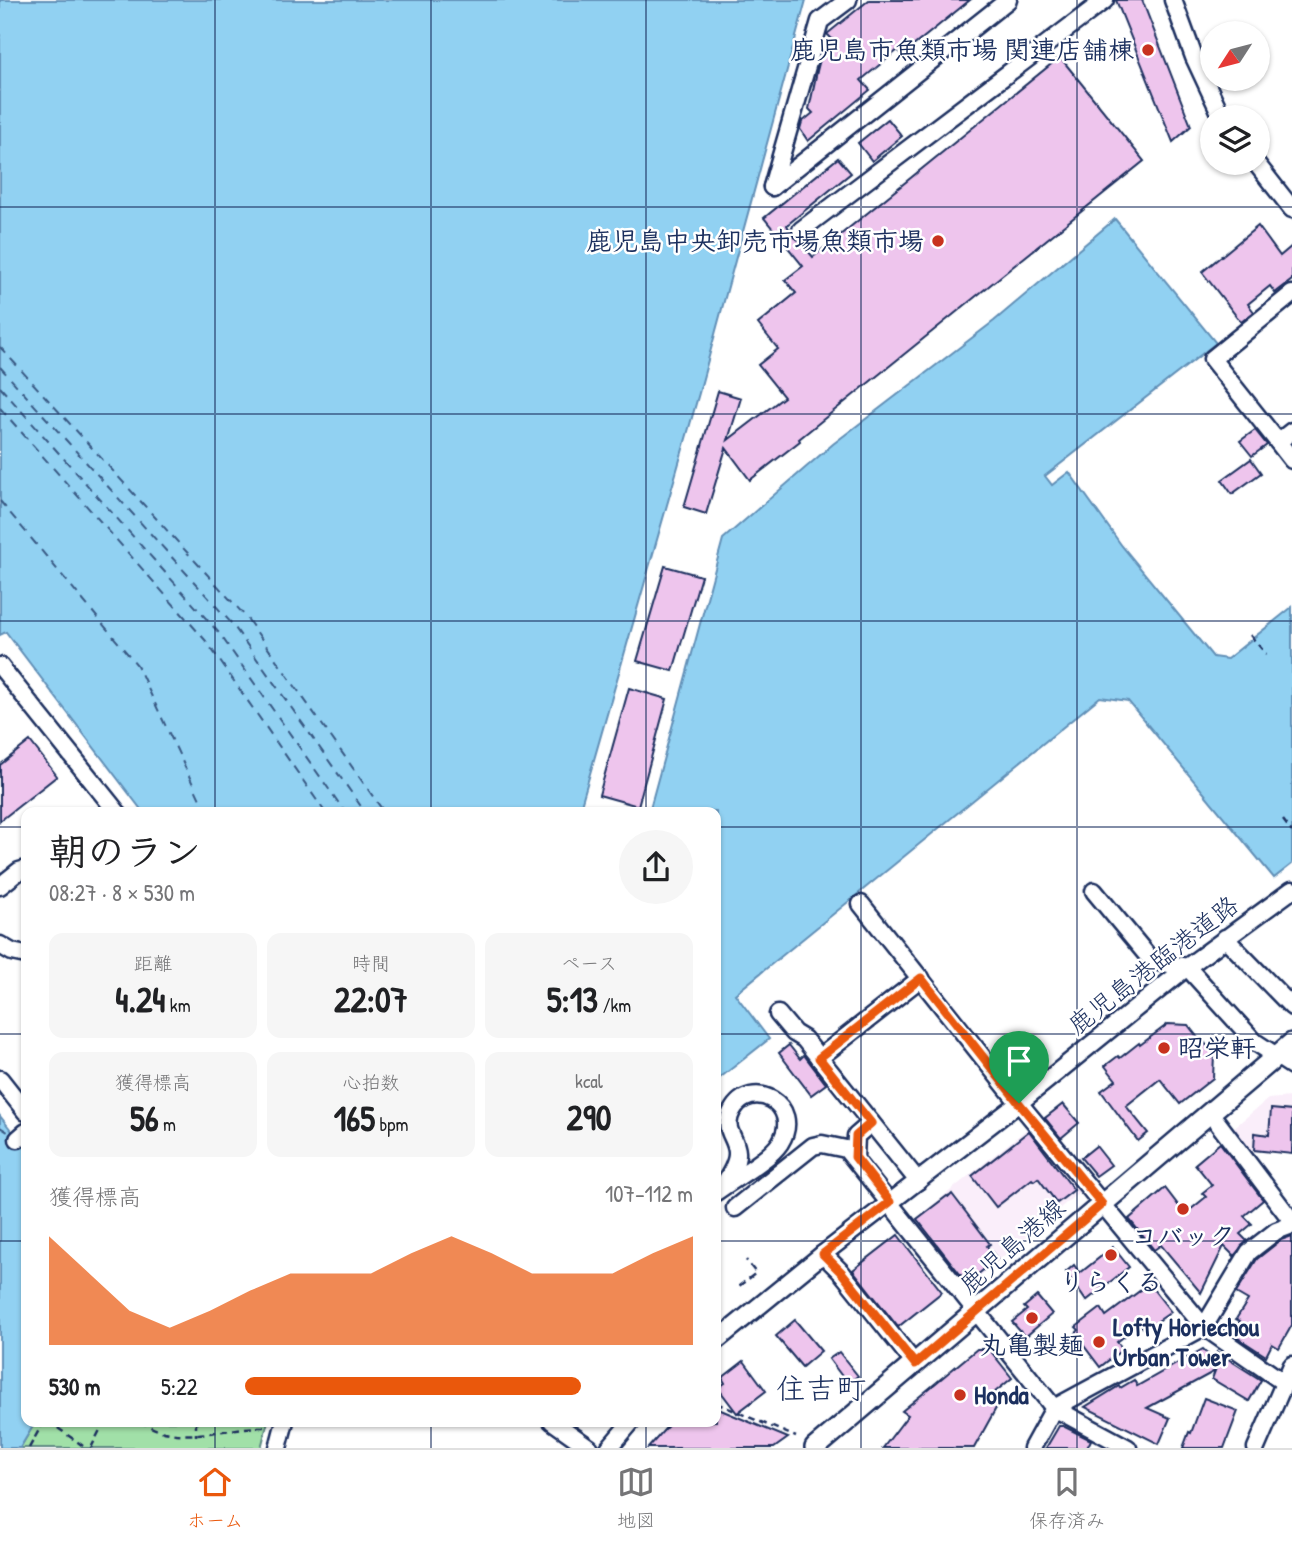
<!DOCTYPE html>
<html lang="ja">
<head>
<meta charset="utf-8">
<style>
  :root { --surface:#fff; --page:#f6f6f6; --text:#202124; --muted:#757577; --line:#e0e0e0; --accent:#ea580c }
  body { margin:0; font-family:"Patrick Hand","Klee One",sans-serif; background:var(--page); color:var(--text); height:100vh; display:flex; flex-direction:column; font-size:26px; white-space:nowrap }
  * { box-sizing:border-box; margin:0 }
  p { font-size:23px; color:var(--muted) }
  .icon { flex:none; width:38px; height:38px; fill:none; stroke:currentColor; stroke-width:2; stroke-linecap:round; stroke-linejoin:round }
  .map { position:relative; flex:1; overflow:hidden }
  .details { position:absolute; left:21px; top:807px; width:700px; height:620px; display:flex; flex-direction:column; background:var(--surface); border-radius:14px; box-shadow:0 2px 5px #0004 }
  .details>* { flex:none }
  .needle { width:46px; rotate:234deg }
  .fabs { position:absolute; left:1200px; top:21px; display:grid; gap:14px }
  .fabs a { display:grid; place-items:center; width:70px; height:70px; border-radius:50%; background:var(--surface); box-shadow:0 2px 5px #0004; font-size:35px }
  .pin { position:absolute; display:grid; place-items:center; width:60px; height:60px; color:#fff; margin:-72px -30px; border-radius:50% 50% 50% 0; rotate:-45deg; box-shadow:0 0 7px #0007 }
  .pin .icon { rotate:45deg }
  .round { display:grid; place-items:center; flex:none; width:74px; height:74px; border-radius:37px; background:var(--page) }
  .summary { display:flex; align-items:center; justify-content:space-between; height:119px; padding:0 28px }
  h1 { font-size:38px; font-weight:700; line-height:52px }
  .figures { display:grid; grid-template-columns:repeat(3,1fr); gap:10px; height:119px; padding:7px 28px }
  .figures div { display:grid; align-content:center; border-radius:14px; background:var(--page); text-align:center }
  .figures b { font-size:35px; font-weight:700 }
  .figures small { font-size:19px; font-weight:400 }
  .figures p { font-size:19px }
  .chart { height:196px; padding:14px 28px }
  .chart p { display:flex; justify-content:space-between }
  .chart svg { width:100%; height:126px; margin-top:7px; fill:var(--accent); opacity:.7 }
  ul { padding:0 28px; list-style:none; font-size:23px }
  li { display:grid; grid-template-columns:112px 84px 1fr; align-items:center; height:52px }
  li i { height:18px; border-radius:9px; background:var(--accent) }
  .tab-bar { display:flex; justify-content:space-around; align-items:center; height:98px; border-top:2px solid var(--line); background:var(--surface); font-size:19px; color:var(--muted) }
  .tab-bar a { display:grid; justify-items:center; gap:4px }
  .tab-bar .active { color:var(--accent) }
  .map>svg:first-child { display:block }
  .built { fill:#faeefa }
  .green { fill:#a1e0a8; stroke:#5e8883; stroke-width:2 }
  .water { fill:#91d1f2; stroke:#6290b7; stroke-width:2 }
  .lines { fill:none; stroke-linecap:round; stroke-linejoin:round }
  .ferry { stroke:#385883; stroke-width:2; stroke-dasharray:9 7; stroke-linecap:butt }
  .building { fill:#eec5ed; stroke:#1b2f5e; stroke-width:2 }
  .minor-casing { stroke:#1b2f5e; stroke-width:21 }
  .major-casing { stroke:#1b2f5e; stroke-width:24 }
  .path { stroke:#1b2f5e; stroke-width:2.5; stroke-dasharray:7 5; stroke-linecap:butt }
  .minor { stroke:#fff; stroke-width:16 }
  .major { stroke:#fff; stroke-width:19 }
  .route-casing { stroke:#fff; stroke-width:14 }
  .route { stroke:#ea580c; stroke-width:9 }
  .grid { fill:none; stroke:#1b2f5e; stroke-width:2; stroke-opacity:0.55 }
  .poi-dot { fill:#c8321e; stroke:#fff; stroke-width:2.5 }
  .labels { text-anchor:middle; stroke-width:5; stroke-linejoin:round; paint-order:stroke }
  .poi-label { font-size:26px; font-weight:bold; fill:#1b2f5e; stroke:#fff; text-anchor:start }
  .street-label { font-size:26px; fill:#1b2f5e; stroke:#fff }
  .quarter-label { font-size:30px; fill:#1b2f5e; stroke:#fff }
</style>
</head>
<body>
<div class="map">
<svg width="1292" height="1448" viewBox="0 0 1292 1448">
  <rect width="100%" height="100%" fill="#fff"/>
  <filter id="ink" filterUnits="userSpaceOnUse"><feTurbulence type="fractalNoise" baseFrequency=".0143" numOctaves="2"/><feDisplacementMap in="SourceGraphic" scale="14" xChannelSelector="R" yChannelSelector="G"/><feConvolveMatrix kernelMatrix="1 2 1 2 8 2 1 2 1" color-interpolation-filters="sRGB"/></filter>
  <g filter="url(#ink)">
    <!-- built -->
    <g class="built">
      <path d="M1290,1097l2,2v55l-45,-3 -16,-21 37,-31z"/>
      <path d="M1028,1128l51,64 -112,95 -53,-67z"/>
    </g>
    <!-- green -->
    <path class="green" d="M36,1421h232l-7,27h-241z"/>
    <!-- water -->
    <g class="water">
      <path d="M0,0h806l-107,393 -120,419h-436l-137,-180 -6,3z"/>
      <path d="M1115,219l101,124 -171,133 7,9 17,-13 53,74 91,111 14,2 65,-52v257l-18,14 -146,-177 -28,-4 -365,297 34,45 -53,42v-269h-67l74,-273 110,-95 161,-123z"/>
      <path d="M0,1116l26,33v272h10l-16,27h-20z"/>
    </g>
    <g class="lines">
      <!-- ferry -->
      <g class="ferry">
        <path d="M0,347l246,270 138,195"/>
        <path d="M0,367l233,258 132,187"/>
        <path d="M0,387l219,246 126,179"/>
        <path d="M0,408l206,233 119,171"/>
        <path d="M0,501l137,164 69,147"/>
        <path d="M0,1127l11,7"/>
      </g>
    </g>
    <!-- building -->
    <g class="building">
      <path d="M869,0h101l-68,55 -4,-5 -37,30 9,10 -62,51 -8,-12 2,-7 11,-9 -4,-4 8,-38 3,-12 4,-3 -2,-4 2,-7 8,-6 -5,-5z"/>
      <path d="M1116,0h26l49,126 -18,16z"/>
      <path d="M1060,57l84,104 -345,278 1,2 -50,39 -24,-32 -20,66 -22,-7 34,-116 23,7 -13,42 56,-43 -26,-32 20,-16 -20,-25 38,-31 -11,-13 18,-14 -39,-48 74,-60 13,15 -64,52 6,12 6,3 14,17z"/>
      <path d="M888,119l14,17 -30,25 -14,-18z"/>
      <path d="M1258,226l22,30 12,-10v34l-17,13 -5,-7 -22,18 6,8 -13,10 -39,-50z"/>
      <path d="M1255,430l12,15 -15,11 -12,-15z"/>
      <path d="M1251,459l10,14 -29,21 -10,-14z"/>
      <path d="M665,566l36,10 -28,95 -36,-10z"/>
      <path d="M629,688l38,11 -29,107 -39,-11z"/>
      <path d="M30,741l27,35 -57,45v-56z"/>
      <path d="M1168,1024l20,1 14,18 2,-1 10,12 -1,24 -33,26 -20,-25 -34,27 22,27 -10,8 -37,-50 15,-11 -11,-14 13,-10 2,2 19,-15 1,2z"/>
      <path d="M789,1045l11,14 4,-4 22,29 -15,11 -32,-42z"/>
      <path d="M1063,1104l16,19 -18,15 -16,-20z"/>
      <path d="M1271,1109l21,2v43l-38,-4 1,-17 14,2z"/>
      <path d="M1029,1131l45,59 -17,13 -19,-25 -4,3 -2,-2 -36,28 -24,-31z"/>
      <path d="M1220,1143l43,57 -19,16 8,8 -12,10 7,7 -13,15 -10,-10 -23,47 -40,-48 -7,5 -25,-31 36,-31 20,26 21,-17 -4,-4 10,-8 -17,-21z"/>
      <path d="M1096,1146l15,19 -15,11 -15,-18z"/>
      <path d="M952,1194l38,50 -3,2 10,13 -30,24 -50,-64 30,-23 2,1z"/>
      <path d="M898,1235l44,57 -44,35 -45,-57z"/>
      <path d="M1292,1236v89l-13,23 -7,-4 -6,12 -34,-22 8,-13 -4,-2 12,-19 -12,-7 21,-34 24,-19z"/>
      <path d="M1113,1247l16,20 -43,34 -20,-29 8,-7 6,8z"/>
      <path d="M1149,1284l22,28 -26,18 -5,-6 -23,18 6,7 -23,18 -25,-33 4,-4 -3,-3 25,-19 5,8z"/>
      <path d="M1037,1296l15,18 -27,23 -13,-15 15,-12 -3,-3z"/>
      <path d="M795,1320l26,31 -19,16 -26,-31z"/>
      <path d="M977,1349h12l23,29 -17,14 6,7 -27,49h-91l25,-33 -6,-4z"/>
      <path d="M1203,1349l10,10 4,-7 44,28 -12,21 -37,-22 3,-8 -68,37 23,10 -11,26 -74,-37 34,-21 1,2 14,-8 3,6z"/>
      <path d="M839,1352l19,24 -11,7 -18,-24z"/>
      <path d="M744,1361l22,30 -29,22 -19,-25 7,-5 -3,-5z"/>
      <path d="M1204,1398l34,13 -14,37h-41l6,-16 2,1z"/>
      <path d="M716,1408l72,30 -14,10h-126l24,-27h44z"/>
      <path d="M1059,1426h4l28,14 -4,8h-41z"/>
    </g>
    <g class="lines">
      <defs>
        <g id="minor">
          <path d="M1173,0l21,57 28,60"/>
          <path d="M1256,163l36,46"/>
          <path d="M772,187l236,-187"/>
          <path d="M772,187l48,-166 28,-21"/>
          <path d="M801,230l304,-230"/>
          <path d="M1292,431l-14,11 14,18"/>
          <path d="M1278,442l-66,-83 80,-65"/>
          <path d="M0,666l117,146"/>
          <path d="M0,886l19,-15 7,-2"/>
          <path d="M1094,891l58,70 35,6"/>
          <path d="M861,904l158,199 185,224 79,55 9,1"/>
          <path d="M1225,938l67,69"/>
          <path d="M0,945l12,7 14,3"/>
          <path d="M1187,967l68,75 37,24"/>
          <path d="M778,1014l16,19 10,6 114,142"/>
          <path d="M819,1058l102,-80"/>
          <path d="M0,1079l26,33"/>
          <path d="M1211,1114l81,107"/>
          <path d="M18,1139l8,-7"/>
          <path d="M855,1158l1,-22 15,-13"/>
          <path d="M716,1192c17,-13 52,-31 64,-49 24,-38 -29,-67 -48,-32 -10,19 4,25 5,41 1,12 -9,26 -15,35"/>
          <path d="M735,1208l78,-62 9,-2 24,5 208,259 74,40"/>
          <path d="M823,1254l19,19 73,91"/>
          <path d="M716,1341l107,-87 196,-151 168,-136 105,-77"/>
          <path d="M552,1421l38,27"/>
          <path d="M278,1448l7,-27"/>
          <path d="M609,1448l23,-27"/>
          <path d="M1032,1448l22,-40 150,-81 45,-75 27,-21 16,-6"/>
          <path d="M1256,1448l36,-83"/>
        </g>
        <path id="major" d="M815,1448c160,-134 319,-269 477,-405"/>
      </defs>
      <!-- minor casing -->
      <use href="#minor" class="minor-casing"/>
      <!-- major casing -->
      <use href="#major" class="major-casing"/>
      <!-- path -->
      <g class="path">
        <path d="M1250,635l16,19"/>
        <path d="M1283,820l9,12"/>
        <path d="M739,1286l17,-13 -10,-13"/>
        <path d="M716,1403l80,34"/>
        <path d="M48,1421l38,27"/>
        <path d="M140,1421c40,27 83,5 126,6"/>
        <path d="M196,1421v15"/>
        <path d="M29,1448l15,-27"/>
        <path d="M91,1448l10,-20 1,-7"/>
      </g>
      <!-- minor -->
      <use href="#minor" class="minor"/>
      <!-- major -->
      <use href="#major" class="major"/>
    </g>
  </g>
  <g class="lines" filter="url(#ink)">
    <defs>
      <path id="route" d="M921,978l98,125 83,101 -187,160 -73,-91 -19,-19 67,-52 -35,-45 1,-21 15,-13 -52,-65z"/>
    </defs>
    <!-- route casing -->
    <use href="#route" class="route-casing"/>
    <!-- route -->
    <use href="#route" class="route"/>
  </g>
  <!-- grid -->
  <path class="grid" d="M215,0v812M431,0v812M646,0v812M861,0v1448M1077,0v1448M0,207h1292M0,414h1292M0,621h1292M0,827h26M716,827h576M0,1034h26M716,1034h576M0,1241h26M716,1241h576M215,1421v27M431,1421v27M646,1421v27"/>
  <!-- markers -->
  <g class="poi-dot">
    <circle cx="1148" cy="50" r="7"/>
    <circle cx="938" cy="241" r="7"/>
    <circle cx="1164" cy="1048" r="7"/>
    <circle cx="1183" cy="1209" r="7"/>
    <circle cx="1111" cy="1255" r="7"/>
    <circle cx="1032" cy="1318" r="7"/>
    <circle cx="1099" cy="1342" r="7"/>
    <circle cx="960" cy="1395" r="7"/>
  </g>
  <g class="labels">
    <!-- poi labels -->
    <g class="poi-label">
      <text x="1134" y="59" text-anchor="end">鹿児島市魚類市場 関連店舗棟</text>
      <text x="924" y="250" text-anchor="end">鹿児島中央卸売市場魚類市場</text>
      <text x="1178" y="1057">昭栄軒</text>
      <text x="1183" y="1245" text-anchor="middle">コバック</text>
      <text x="1111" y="1291" text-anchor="middle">りらくる</text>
      <text x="1113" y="1336">Lofty Horiechou<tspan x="1113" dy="30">Urban Tower</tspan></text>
      <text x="1032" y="1354" text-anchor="middle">丸亀製麺</text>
      <text x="974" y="1404">Honda</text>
    </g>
    <!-- street labels -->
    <g class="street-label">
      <text transform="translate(1153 965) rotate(-38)" y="9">鹿児島港臨港道路</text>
      <text transform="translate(1012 1246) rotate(-41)" y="9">鹿児島港線</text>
    </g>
    <!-- quarter labels -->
    <g class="quarter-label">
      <text x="821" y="1399">住吉町</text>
    </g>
  </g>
</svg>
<div class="fabs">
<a><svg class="needle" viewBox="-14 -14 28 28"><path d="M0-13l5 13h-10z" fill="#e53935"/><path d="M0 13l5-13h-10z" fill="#757577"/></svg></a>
<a><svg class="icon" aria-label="layers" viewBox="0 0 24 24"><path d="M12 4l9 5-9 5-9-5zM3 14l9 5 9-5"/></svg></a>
</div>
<div class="pin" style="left:1019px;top:1103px;background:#1e9e55"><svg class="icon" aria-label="arrive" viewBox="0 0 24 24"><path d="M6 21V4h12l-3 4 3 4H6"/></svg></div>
<section class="details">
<div class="summary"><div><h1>朝のラン</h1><p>08:27 · 8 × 530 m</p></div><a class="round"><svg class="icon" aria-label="share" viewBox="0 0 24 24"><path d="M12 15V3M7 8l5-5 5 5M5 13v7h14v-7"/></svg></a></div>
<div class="figures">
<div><p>距離</p><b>4.24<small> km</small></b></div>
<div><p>時間</p><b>22:07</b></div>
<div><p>ペース</p><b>5:13<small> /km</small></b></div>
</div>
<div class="figures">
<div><p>獲得標高</p><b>56<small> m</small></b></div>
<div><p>心拍数</p><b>165<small> bpm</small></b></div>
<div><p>kcal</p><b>290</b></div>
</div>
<div class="chart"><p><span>獲得標高</span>107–112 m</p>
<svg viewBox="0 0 160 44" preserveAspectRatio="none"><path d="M0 44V6L10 19L20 32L30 38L40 32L50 25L60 19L70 19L80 19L90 12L100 6L110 12L120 19L130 19L140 19L150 12L160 6V44z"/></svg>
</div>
<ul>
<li><b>530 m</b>5:22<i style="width:75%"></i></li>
</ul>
</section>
</div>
<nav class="tab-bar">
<a class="active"><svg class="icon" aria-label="home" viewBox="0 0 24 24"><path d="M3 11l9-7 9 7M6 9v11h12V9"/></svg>ホーム</a>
<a><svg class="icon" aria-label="map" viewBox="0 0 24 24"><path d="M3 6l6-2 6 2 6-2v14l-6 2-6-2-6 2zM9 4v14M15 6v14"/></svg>地図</a>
<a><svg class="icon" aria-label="saved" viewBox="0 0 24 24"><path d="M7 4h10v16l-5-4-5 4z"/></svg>保存済み</a>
</nav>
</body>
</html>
